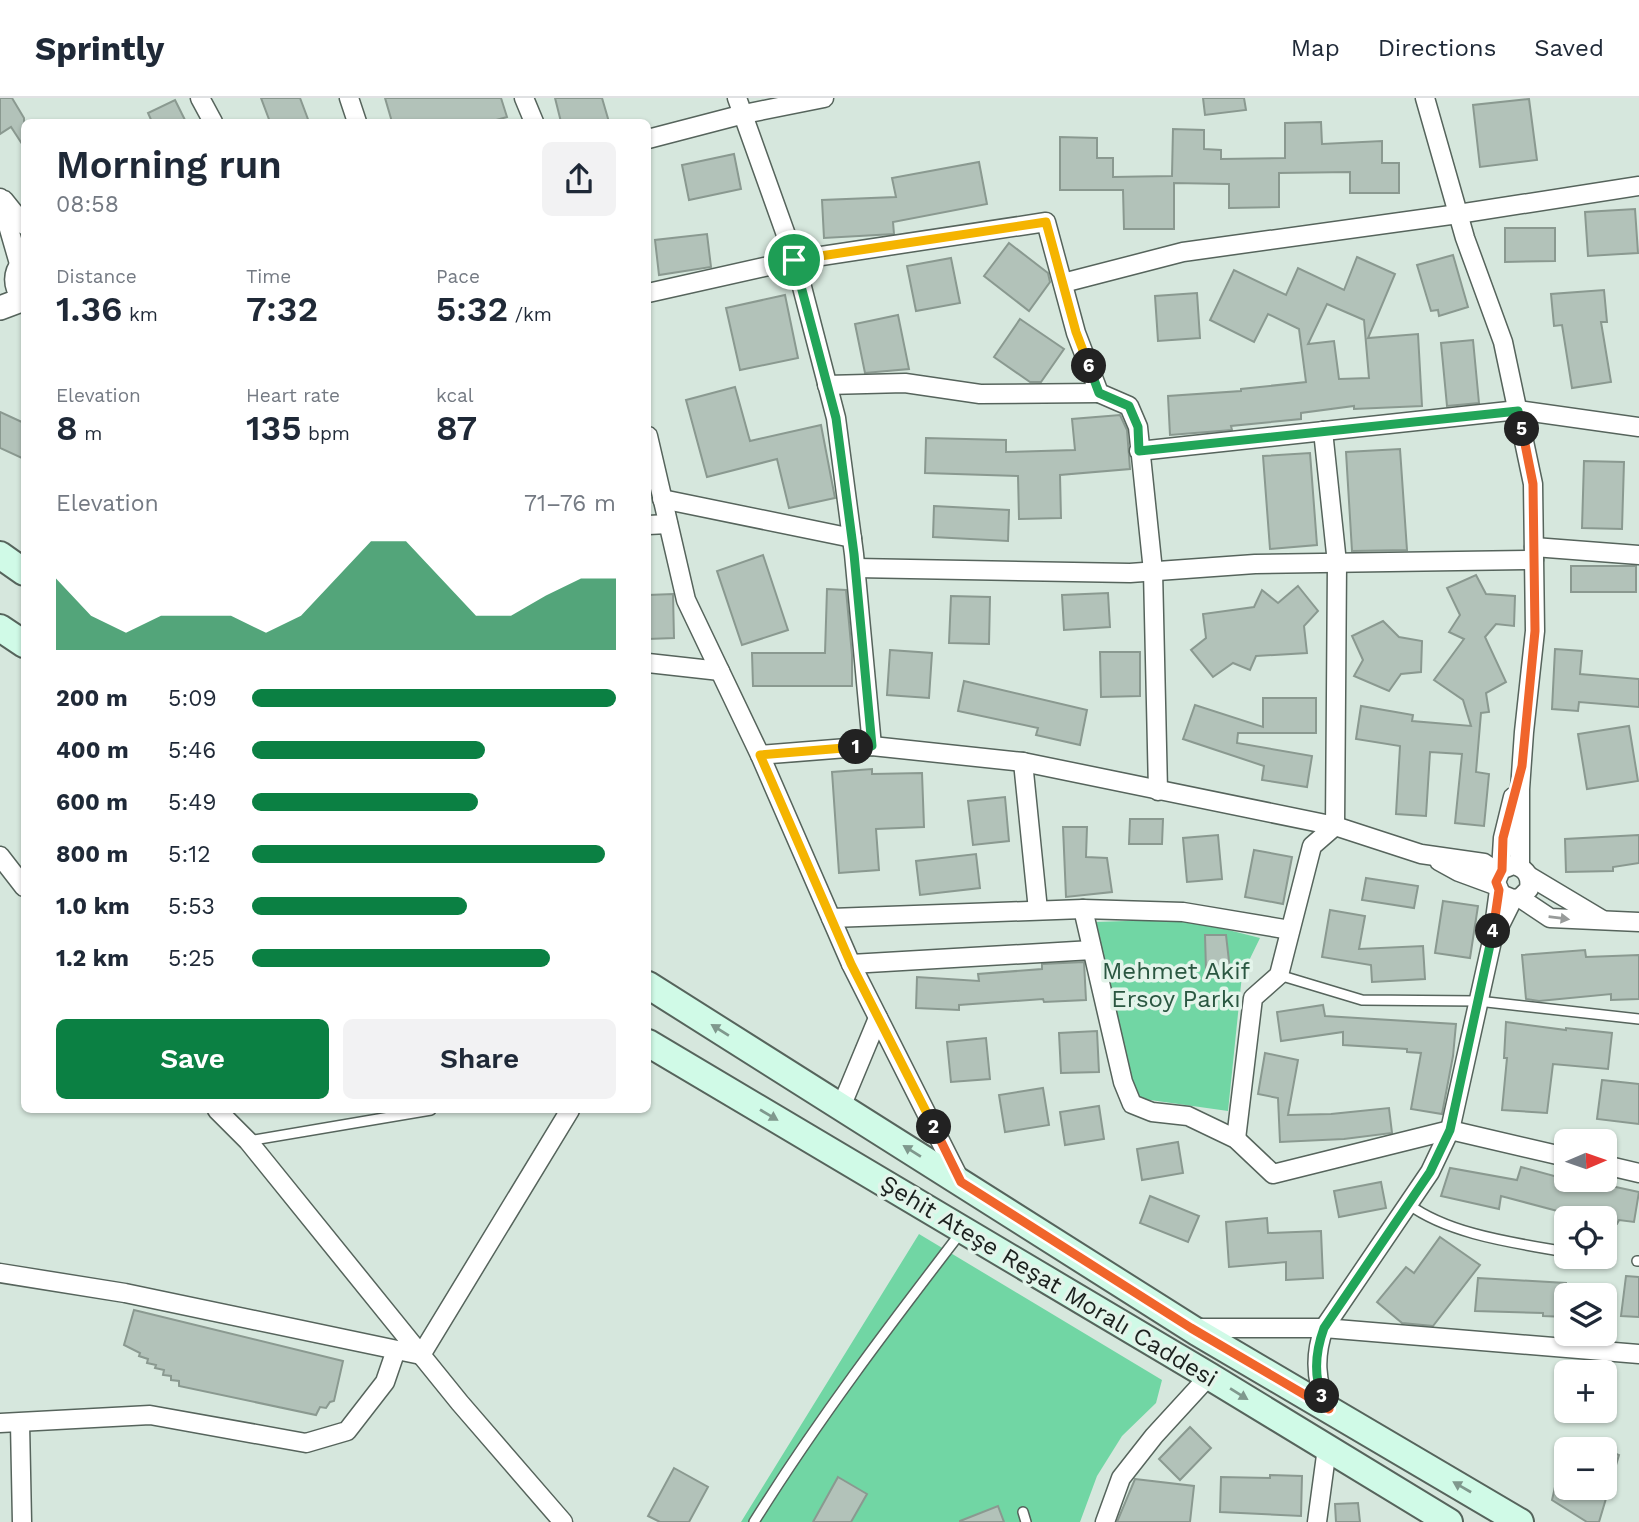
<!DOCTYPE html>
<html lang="en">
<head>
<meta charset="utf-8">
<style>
  :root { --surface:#fff; --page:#f2f2f3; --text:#1f2937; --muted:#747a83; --line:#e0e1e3; --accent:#0b8043 }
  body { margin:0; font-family:"Work Sans",sans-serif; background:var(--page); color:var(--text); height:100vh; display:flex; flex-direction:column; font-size:26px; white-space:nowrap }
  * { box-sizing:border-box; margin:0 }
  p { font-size:23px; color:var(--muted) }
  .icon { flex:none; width:38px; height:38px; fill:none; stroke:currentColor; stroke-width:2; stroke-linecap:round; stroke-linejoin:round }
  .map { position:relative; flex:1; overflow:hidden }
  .sheet { position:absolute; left:21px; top:21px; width:630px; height:994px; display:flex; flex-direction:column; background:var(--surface); border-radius:10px; box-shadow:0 2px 5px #0004 }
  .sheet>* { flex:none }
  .needle { width:46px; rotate:88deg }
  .controls { position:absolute; left:1554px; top:1031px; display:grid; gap:14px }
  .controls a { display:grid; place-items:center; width:63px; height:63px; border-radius:10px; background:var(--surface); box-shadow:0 2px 5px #0004; font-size:35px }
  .pin { position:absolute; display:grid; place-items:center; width:60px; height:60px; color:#fff; margin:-30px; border:4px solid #fff; border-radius:50%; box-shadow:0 2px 7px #0007 }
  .km { position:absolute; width:35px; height:35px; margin:-18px; border-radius:50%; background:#222; color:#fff; font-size:19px; line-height:35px; text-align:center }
  .round { display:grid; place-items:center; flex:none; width:74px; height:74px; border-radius:10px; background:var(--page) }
  .head { display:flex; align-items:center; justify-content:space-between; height:119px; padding:0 35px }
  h1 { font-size:38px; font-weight:600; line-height:52px }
  .stats { display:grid; grid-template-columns:repeat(3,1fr); gap:10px; height:119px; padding:7px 35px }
  .stats div { display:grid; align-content:center }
  .stats b { font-size:35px; font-weight:600 }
  .stats small { font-size:19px; font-weight:400 }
  .stats p { font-size:19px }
  .chart { height:196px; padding:14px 35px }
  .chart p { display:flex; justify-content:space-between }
  .chart svg { width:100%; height:126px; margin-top:7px; fill:var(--accent); opacity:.7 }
  .cta { display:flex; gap:14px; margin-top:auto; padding:14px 35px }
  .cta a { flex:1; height:80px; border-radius:10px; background:var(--accent); color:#fff; font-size:28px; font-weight:600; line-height:80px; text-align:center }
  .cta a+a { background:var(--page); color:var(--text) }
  ul { padding:0 35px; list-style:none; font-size:23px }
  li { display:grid; grid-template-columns:112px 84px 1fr; align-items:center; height:52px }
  li i { height:18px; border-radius:9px; background:var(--accent) }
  header { display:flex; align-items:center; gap:42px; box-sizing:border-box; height:98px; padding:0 35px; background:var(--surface); border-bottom:2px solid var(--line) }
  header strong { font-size:33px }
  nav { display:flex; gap:38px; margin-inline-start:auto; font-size:24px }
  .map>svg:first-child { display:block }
  .green { fill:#71d6a4 }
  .building { fill:#b2c2b9; stroke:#8a9990; stroke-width:2; fill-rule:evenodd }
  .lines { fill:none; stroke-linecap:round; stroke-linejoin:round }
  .service-casing { stroke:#56645c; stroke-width:12 }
  .minor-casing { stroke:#56645c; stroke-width:21 }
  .tertiary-casing { stroke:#56645c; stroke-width:26 }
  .secondary-casing { stroke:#56645c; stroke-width:30 }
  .service { stroke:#fff; stroke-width:9 }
  .minor { stroke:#fff; stroke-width:18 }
  .tertiary { stroke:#fff; stroke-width:23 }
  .secondary { stroke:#d0fae7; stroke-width:26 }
  .oneway { fill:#989b9a }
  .oneway2 { fill:#7f988d }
  .split-1-casing { stroke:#fff; stroke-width:14 }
  .split-2-casing { stroke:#fff; stroke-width:14 }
  .split-3-casing { stroke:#fff; stroke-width:14 }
  .split-4-casing { stroke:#fff; stroke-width:14 }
  .split-5-casing { stroke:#fff; stroke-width:14 }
  .split-6-casing { stroke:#fff; stroke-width:14 }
  .split-7-casing { stroke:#fff; stroke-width:14 }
  .split-1 { stroke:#22a559; stroke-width:9 }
  .split-2 { stroke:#f5b400; stroke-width:9 }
  .split-3 { stroke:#f0652b; stroke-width:9 }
  .split-4 { stroke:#22a559; stroke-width:9 }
  .split-5 { stroke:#f0652b; stroke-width:9 }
  .split-6 { stroke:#22a559; stroke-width:9 }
  .split-7 { stroke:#f5b400; stroke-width:9 }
  .labels { text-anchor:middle; stroke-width:7; stroke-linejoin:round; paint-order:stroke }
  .park-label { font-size:24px; fill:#2a5741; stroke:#e3f4ea }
  .street-label { font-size:24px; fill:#1b211e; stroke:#e3f4ea }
</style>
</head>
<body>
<header>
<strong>Sprintly</strong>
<nav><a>Map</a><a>Directions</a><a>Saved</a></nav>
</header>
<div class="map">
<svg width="1639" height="1424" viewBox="0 0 1639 1424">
  <rect width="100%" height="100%" fill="#d6e7dd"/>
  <!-- green -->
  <g class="green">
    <path d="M1185,821l75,19 -18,37 -14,136 -92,-13 -40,-176z"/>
    <path d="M919,1136l243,146 -6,23 -34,33 -25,40 -17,46h-339z"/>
  </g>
  <!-- building -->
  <g class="building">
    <path d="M0,0h12l12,20v29l-13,-20 -11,7z"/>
    <path d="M261,0h39l9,24h-39z"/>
    <path d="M385,0h116l6,19 -18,5h-97z"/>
    <path d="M555,0h47l7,24h-48z"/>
    <path d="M1203,0h41l2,12 -41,5z"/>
    <path d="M1529,1l8,61 -57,7 -7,-62z"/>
    <path d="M175,2l11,22h-34l-4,-9z"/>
    <path d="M1321,24l1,22 60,-3v22h17v30h-49v-21l-71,1v34l-50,1v-24l-55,-1v46h-50l-1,-39h-63v-53l37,1v20h16v19l59,-1 1,-47 31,1v19l17,1v9l64,-1v-35z"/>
    <path d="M734,56l7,35 -52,11 -7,-35z"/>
    <path d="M979,64l8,42 -94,18 1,12 -70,4 -2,-38 74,-3 -4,-19z"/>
    <path d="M1635,111l3,44 -50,3 -3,-44z"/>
    <path d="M1505,130h50v33l-50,1z"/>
    <path d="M707,136l4,33 -52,8 -4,-35z"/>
    <path d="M1009,145l39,30 2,9 -21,29 -45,-35z"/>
    <path d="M1453,157l15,52 -29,9 -1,-6 -7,1 -14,-46z"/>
    <path d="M1357,159l38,17 -27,64 50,-4 4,72 -68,3v-3l-53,7v6l-70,7 1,4 -62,5 -2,-39 73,-5v-2l65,-7 -7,-53 -31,-15 -14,28 -44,-22 24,-50 52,25 12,-27 46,22zM1327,206l37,16 5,58 -30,1 -5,-38 -26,3z"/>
    <path d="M951,160l9,45 -44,8 -9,-45z"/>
    <path d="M1604,192l3,32h-6l10,60 -39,6 -10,-63 -8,1 -3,-32z"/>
    <path d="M1197,195l3,45 -42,3 -3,-45z"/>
    <path d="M785,197l13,63 -58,12 -14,-62z"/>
    <path d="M898,217l11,54 -44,4 -10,-49z"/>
    <path d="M1020,221l44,30 -23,33h-11l-36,-25z"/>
    <path d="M1473,242l6,63 -32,3 -6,-63z"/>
    <path d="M735,289l15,54 71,-16 14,73 -46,10 -12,-49 -70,18 -21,-77z"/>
    <path d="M0,314l24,11v36l-24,-11z"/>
    <path d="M1120,317l7,15 3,39 -70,6 1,43 -42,1 -1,-43 -93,-3 1,-35 80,2v12l69,-2 -3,-31z"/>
    <path d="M1400,351l7,101 -55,1 -6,-99z"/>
    <path d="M1310,355l7,92 -47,4 -7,-93z"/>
    <path d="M1584,363l40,1 -2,67 -40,-1z"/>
    <path d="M934,408l75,4 -1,31 -75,-4z"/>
    <path d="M763,457l25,75 -46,15 -25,-74z"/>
    <rect x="1571" y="468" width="65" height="26"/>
    <path d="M1476,477l10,19 29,2 -1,30 -18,-2 -11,13 21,45 -20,11 3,19 -8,1 -5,59 13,2 -5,52 -29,-3 7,-69 -32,-2 -4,64 -30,-2 4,-68 -44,-7 5,-33 52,9 -1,6 59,5 -8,-26 -29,-20 30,-41 -15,-7 11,-17 -13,-27z"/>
    <path d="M1298,488l20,25 -14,15 3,27 -51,3 -6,14 -17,-7 -20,14 -22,-27 15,-12 -3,-24 51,-7 8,-17 16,13z"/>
    <path d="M827,491l19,1 6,65v31h-99l-1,-33h73z"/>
    <path d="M1108,495l2,34 -46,3 -2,-35z"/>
    <path d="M673,496l1,44 -26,1v-44z"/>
    <path d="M951,498l39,1 -1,47 -40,-1z"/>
    <path d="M1383,523l16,16 23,4 -1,31 -20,2 -12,17 -35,-15 9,-16 -11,-24z"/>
    <path d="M1555,551l27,2 -2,23 59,5v28l-60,-5 -1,9 -26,-2z"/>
    <path d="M890,552l42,3 -3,45 -42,-3z"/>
    <path d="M1100,554h40v44l-39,1z"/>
    <path d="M964,583l123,29 -7,35 -44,-10 2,-7 -80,-17z"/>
    <path d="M1263,600h53v35h-78l-1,10 75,13 -5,31 -45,-7 2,-14 -81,-27 12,-34 68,22z"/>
    <path d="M1629,628l9,55 -51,8 -9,-55z"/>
    <path d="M872,671v5l50,-1 2,54 -48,2 3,41 -40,3 -7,-101z"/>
    <path d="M1005,699l4,44 -36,4 -5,-44z"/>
    <path d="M1130,721h33l-1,25h-33z"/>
    <path d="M1063,729h24l-1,30 21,1 5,34 -46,5z"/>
    <path d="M1218,737l4,44 -35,3 -4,-44z"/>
    <path d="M1639,737v28l-26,4v4l-47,1 -1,-33z"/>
    <path d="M1254,752l38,7 -9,47 -38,-7z"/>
    <path d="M976,756l4,34 -60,7 -4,-34z"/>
    <path d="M1366,780l52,8 -4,22 -52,-8z"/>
    <path d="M1443,803l35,5 -8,52 -35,-5z"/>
    <path d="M1330,812l35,6 -6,33 64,-3 2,33 -53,3 -1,-17 -49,-8z"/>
    <path d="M1205,837h21l4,35h-24z"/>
    <path d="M1585,852l1,7 53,-2v44l-28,1v-6l-72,7 -13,-2 -4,-44z"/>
    <path d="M1084,864l2,38 -42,2 -1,-3 -84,6v5l-43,-2 1,-31 62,4 -1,-7 64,-5v-5z"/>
    <path d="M1323,907l2,11 131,8 -3,32 -11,58 -31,-5 10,-56 -14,-1v-3l-64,-4v-13l-62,9 -4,-29z"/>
    <path d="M1506,924l60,8v-2l46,5 -4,36 -55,-5 -6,49 -45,-3 5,-52h-3z"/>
    <path d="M1097,933l2,41 -38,1 -2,-40z"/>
    <path d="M986,940l4,41 -39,3 -4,-40z"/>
    <path d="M1265,955l33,7 -10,55 43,-1 58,-6 3,25 -48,6 -64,3 -2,-44 -20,-4z"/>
    <path d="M1602,982l37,4v40l-42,-5z"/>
    <path d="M1043,990l6,37 -44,7 -6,-37z"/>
    <path d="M1099,1008l5,33 -39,6 -5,-33z"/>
    <path d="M1178,1044l5,31 -41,7 -5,-31z"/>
    <path d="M1521,1069l66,18 1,-4 51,11 -5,30 -15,-2 -2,4 -12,-2v-4h-10l1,-5 -30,-5 -1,5 -64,-17 -2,13 -58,-13 9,-28 67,12z"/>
    <path d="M1381,1084l5,26 -47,9 -5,-26z"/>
    <path d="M1150,1098l49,20 -11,26 -48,-19z"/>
    <path d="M1267,1120l1,15 53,-2 2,47 -37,2v-18l-57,5 -3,-45z"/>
    <path d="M1440,1139l40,28 -47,61 -31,-3 -25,-21 29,-35 8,6z"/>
    <path d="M1626,1178l13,1v40l-18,-1z"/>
    <path d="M1478,1180l88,5v34l-23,-1v-3l-68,-2z"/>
    <path d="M134,1212l209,51 -9,40 -4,1 -4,6 -6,-1 -4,8 -137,-29v-5l-8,-1v-4l-8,-1 1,-5 -9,-2 1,-3 -9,-2 1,-4 -9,-3 1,-3 -16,-8z"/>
    <path d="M1190,1329l21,21 -31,32 -21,-21z"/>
    <path d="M1605,1351l14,6 -20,67h-12l-35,-22 9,-39h5v27h39z"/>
    <path d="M674,1370l34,19 -19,35h-29l-12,-6z"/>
    <path d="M1270,1377l32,1 -1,40 -81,-4 1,-35 49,1z"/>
    <path d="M838,1379l29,17 -16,28h-38z"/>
    <path d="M1135,1381l59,7 -4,36h-73z"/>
    <path d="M1358,1405l2,19h-24l-1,-18z"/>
    <path d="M998,1408l6,16h-44v-1z"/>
  </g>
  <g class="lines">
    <defs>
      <g id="service">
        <path d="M1279,877l83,25 116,1 161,18"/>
        <path d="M248,1043l183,-31"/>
        <path d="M1408,1106c42,31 108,39 158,48"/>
        <path d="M1591,1158l11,2"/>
        <path d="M1637,1163h2"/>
        <path d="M1023,1414l3,10"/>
        <path d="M754,1424c63,-101 135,-196 208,-291"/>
      </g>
      <g id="minor">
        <path d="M200,0l13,24"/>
        <path d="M349,0l8,24"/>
        <path d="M524,0l10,24"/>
        <path d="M737,0l58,162 41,158 18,136 18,192"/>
        <path d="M1425,0l40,140 38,104 30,142 2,147 -11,101 -4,57v78"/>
        <path d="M648,41l96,-25 80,-16"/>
        <path d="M0,100l20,69"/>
        <path d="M4,102l20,25"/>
        <path d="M1063,185l120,-31 275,-38 181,-28"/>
        <path d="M648,195l147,-33 251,-38 30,111 23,60 30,13 9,21 15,144 5,220"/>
        <path d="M827,287l78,-2 75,11 119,-1"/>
        <path d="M648,338l38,164 74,155 91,209 110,218"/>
        <path d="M1139,353l379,-41 121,17"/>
        <path d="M662,401l190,39"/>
        <path d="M648,427l20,-1"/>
        <path d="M1534,449l105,8"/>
        <path d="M856,470l274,5 125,-9 279,-4"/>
        <path d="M648,565l72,8"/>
        <path d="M760,657l112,-9 151,16 312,64 86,28 63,9 15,10"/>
        <path d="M1023,664l15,148"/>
        <path d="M0,758l24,31"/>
        <path d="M1439,763l20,11 38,14"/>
        <path d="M1501,772l2,-32 10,-41"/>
        <path d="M1529,778l72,43"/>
        <path d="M1520,800l30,20 89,4"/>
        <path d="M1083,811l40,173 9,22 20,8 36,4 48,23 37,35 177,-44 116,27"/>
        <path d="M831,820l252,-9 100,3 107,18"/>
        <path d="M1499,829l14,-28 7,-1 9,-9c2,-13 -3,-21 -16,-24l-12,5 -5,12 5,12 12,5"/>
        <path d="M851,866l241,-14"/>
        <path d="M841,1009l37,-89"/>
        <path d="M217,1012l31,31 212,262 103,119"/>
        <path d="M1236,1041l17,-141 26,-23 33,-129 23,-20 2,-263 -14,-132"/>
        <path d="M1605,1067l34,8"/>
        <path d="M0,1175l125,20 296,62 149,-245"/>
        <path d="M1192,1230h132l315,26"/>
        <path d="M1328,1310c-13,-27 -14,-52 -4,-80l106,-156 20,-42 42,-189 7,-51"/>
        <path d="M0,1325l150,-8 156,28 41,-12 38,-49 11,-32"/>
        <path d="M20,1325l2,99"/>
        <path d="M1105,1424l16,-44 33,-42 55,-60"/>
        <path d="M1317,1424l10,-74"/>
      </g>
      <path id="tertiary" d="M0,210l24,-9c-9,-13 -10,-25 0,-37"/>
      <g id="secondary">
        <path d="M0,457l24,17"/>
        <path d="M0,530l24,16"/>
        <path d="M648,887l549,347 323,190"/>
        <path d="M648,945l561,333 240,146"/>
      </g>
    </defs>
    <!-- service casing -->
    <use href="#service" class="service-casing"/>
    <!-- minor casing -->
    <use href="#minor" class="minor-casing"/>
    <!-- tertiary casing -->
    <use href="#tertiary" class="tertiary-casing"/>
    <!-- secondary casing -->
    <use href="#secondary" class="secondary-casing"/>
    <!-- service -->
    <use href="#service" class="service"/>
    <!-- minor -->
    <use href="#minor" class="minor"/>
    <!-- tertiary -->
    <use href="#tertiary" class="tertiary"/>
    <!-- secondary -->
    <use href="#secondary" class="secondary"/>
  </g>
  <!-- one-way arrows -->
  <defs><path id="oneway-solid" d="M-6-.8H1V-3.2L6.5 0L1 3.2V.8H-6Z" transform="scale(1.75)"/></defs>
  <use class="oneway" href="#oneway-solid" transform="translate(1559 820) rotate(7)"/>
  <g class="oneway2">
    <use href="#oneway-solid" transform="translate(720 932) rotate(-148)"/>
    <use href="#oneway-solid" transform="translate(769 1017) rotate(31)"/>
    <use href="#oneway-solid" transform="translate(912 1053) rotate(-148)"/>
    <use href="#oneway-solid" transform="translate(1239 1296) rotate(32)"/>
    <use href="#oneway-solid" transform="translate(1462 1389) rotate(-150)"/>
  </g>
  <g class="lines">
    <defs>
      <path id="split-1" d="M794,162l42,158 18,136 18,192 -16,1"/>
      <path id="split-2" d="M856,649l-96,8 91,209 83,163"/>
      <path id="split-3" d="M934,1029l27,55 230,146 138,81 -7,-13"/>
      <path id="split-4" d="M1322,1298c-9,-23 -6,-46 2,-68l106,-156 20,-42 43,-199"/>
      <path id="split-5" d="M1493,833l6,-41 -3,-8 6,-12 1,-32 19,-72 13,-135 -2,-147 -11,-55"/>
      <path id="split-6" d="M1089,268l10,27 30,13 9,21 1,24 379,-40 4,18"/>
      <path id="split-7" d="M794,162l252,-38 30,110 13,34"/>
    </defs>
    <!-- split-1 casing -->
    <use href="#split-1" class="split-1-casing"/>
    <!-- split-2 casing -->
    <use href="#split-2" class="split-2-casing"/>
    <!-- split-3 casing -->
    <use href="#split-3" class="split-3-casing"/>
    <!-- split-4 casing -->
    <use href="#split-4" class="split-4-casing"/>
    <!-- split-5 casing -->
    <use href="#split-5" class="split-5-casing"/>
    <!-- split-6 casing -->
    <use href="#split-6" class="split-6-casing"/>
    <!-- split-7 casing -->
    <use href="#split-7" class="split-7-casing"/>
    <!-- split-1 -->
    <use href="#split-1" class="split-1"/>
    <!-- split-2 -->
    <use href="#split-2" class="split-2"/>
    <!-- split-3 -->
    <use href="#split-3" class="split-3"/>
    <!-- split-4 -->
    <use href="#split-4" class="split-4"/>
    <!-- split-5 -->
    <use href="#split-5" class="split-5"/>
    <!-- split-6 -->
    <use href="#split-6" class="split-6"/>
    <!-- split-7 -->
    <use href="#split-7" class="split-7"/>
  </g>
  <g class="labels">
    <!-- park labels -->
    <g class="park-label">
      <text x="1176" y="881">Mehmet Akif<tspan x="1176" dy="28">Ersoy Parkı</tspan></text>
    </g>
    <!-- street labels -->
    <g class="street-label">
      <text transform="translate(1049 1183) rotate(31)" y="8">Şehit Ateşe Reşat Moralı Caddesi</text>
    </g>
  </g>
</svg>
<div class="controls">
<a><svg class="needle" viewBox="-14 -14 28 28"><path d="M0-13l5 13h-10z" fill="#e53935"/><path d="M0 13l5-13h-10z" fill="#747a83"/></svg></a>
<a><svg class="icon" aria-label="locate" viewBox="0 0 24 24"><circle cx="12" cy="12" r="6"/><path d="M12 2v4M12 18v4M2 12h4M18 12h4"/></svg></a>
<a><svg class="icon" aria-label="layers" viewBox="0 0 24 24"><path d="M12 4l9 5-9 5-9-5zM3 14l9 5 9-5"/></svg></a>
<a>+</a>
<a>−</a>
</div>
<div class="pin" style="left:794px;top:162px;background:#1e9e55"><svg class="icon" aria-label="arrive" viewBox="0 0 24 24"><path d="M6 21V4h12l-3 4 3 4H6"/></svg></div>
<b class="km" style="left:856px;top:649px">1</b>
<b class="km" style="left:934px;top:1029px">2</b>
<b class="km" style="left:1322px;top:1298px">3</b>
<b class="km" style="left:1493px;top:833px">4</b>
<b class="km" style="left:1522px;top:331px">5</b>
<b class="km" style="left:1089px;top:268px">6</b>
<section class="sheet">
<div class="head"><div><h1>Morning run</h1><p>08:58</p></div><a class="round"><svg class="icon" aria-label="share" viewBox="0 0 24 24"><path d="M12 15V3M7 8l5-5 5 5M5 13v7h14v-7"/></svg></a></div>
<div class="stats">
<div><p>Distance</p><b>1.36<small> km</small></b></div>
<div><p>Time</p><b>7:32</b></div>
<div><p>Pace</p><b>5:32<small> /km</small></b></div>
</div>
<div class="stats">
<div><p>Elevation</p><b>8<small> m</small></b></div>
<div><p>Heart rate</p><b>135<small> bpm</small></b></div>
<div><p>kcal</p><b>87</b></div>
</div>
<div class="chart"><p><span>Elevation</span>71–76 m</p>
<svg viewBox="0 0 160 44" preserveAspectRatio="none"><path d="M0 44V19L10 32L20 38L30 32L40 32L50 32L60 38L70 32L80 19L90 6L100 6L110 19L120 32L130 32L140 25L150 19L160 19V44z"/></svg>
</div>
<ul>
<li><b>200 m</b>5:09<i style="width:100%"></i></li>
<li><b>400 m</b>5:46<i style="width:64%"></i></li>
<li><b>600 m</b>5:49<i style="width:62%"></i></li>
<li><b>800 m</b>5:12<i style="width:97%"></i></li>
<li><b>1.0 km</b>5:53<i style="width:59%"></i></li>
<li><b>1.2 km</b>5:25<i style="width:82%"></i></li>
</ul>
<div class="cta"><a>Save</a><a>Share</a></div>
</section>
</div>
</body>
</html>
